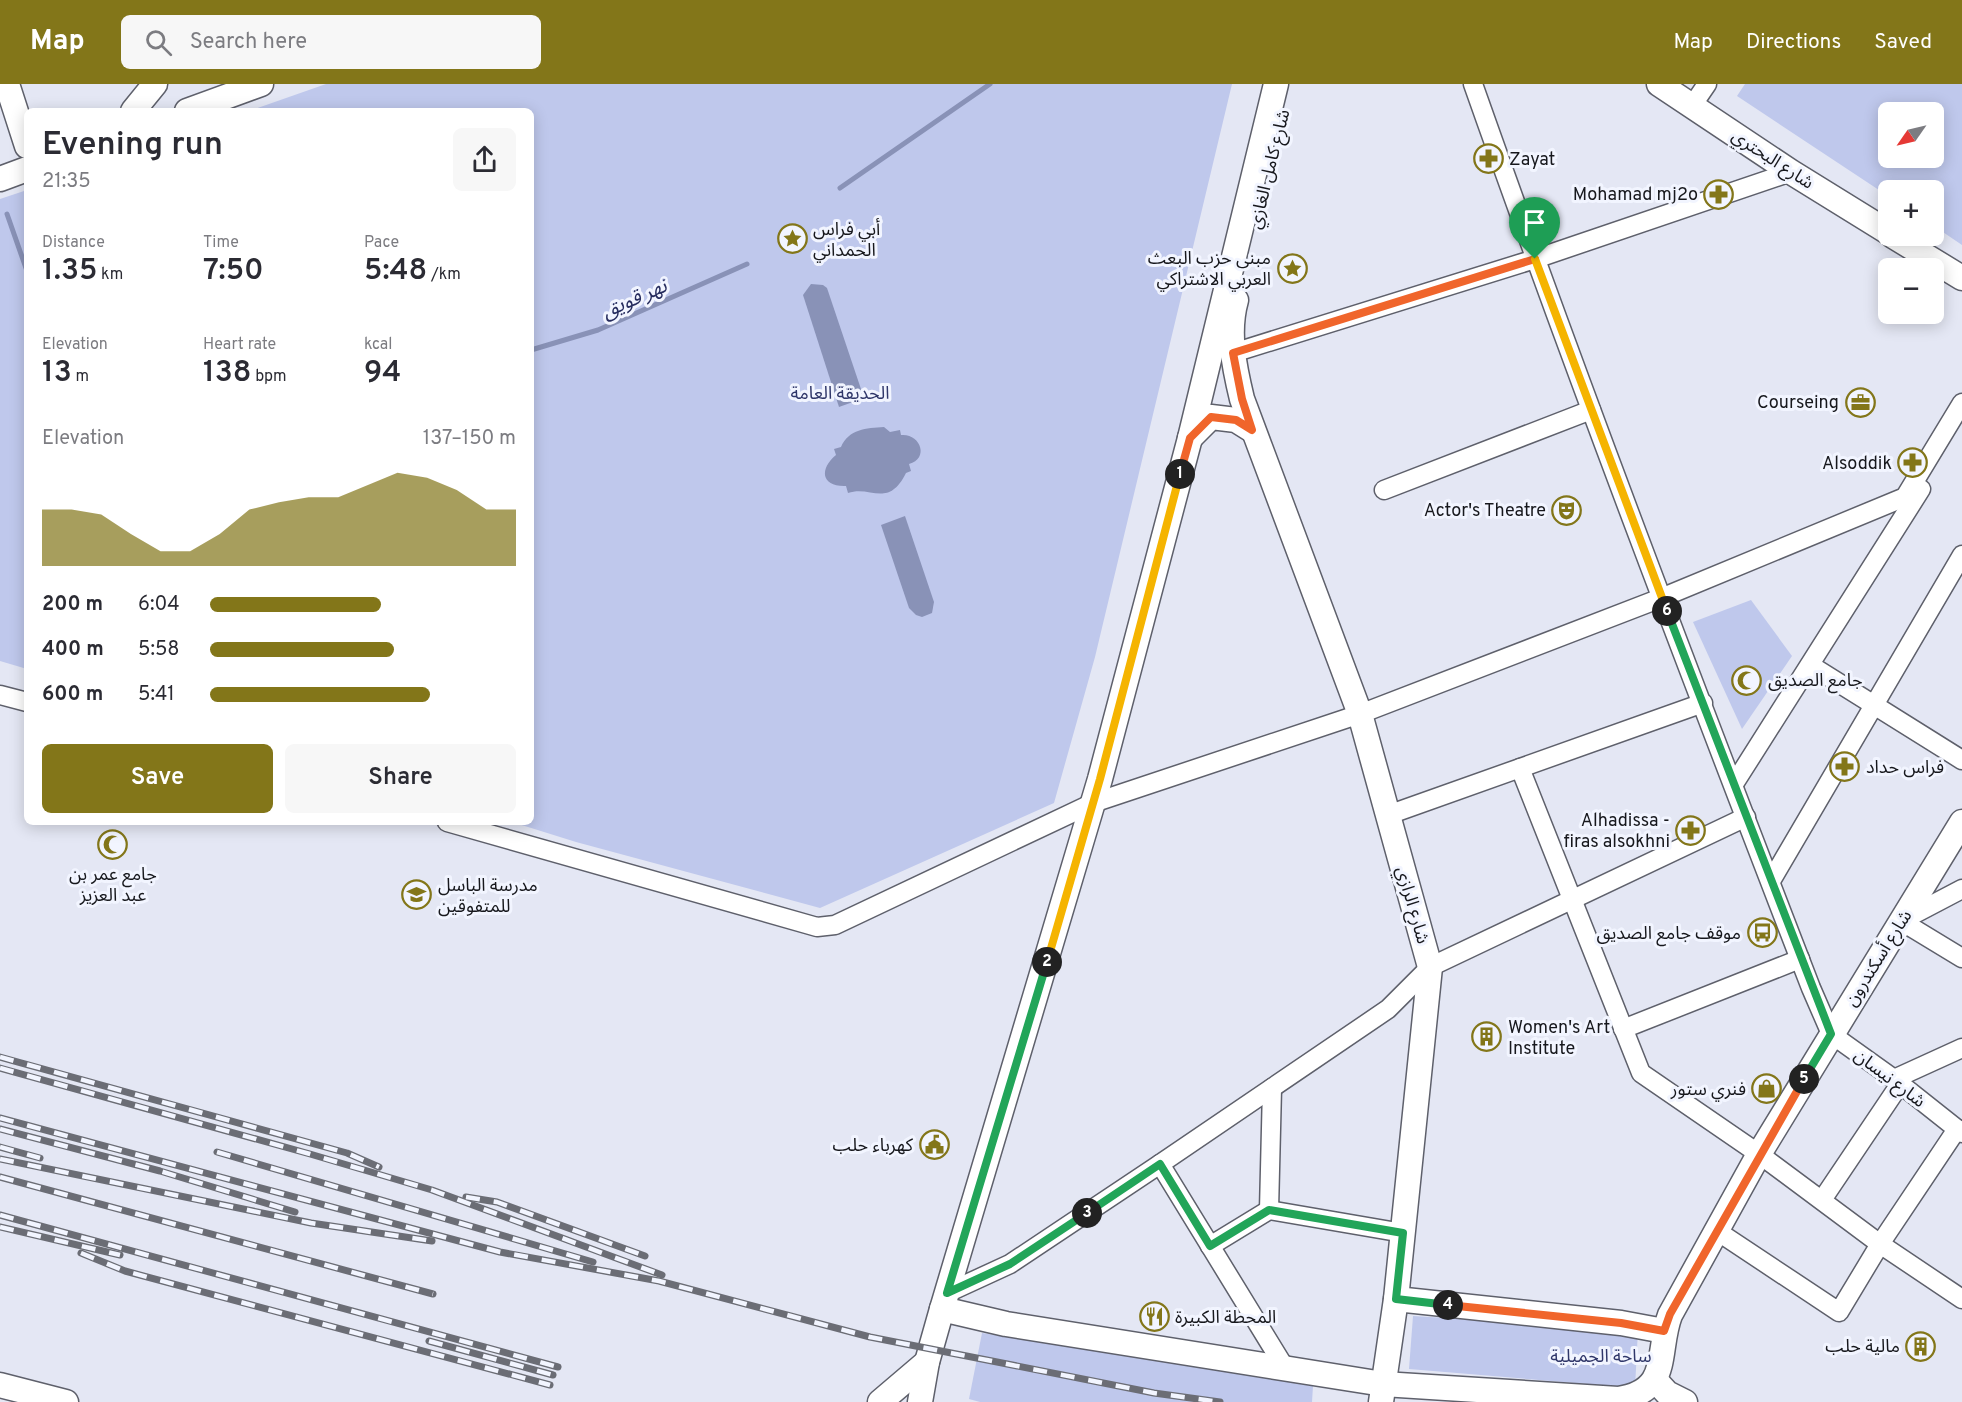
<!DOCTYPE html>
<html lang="en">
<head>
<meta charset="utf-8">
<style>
  :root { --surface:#fff; --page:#f7f7f7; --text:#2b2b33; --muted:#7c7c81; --accent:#837619 }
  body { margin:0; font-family:Overpass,"Noto Sans Arabic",sans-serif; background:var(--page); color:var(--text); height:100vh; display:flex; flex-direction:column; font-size:22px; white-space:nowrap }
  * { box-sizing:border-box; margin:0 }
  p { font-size:20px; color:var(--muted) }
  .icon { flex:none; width:33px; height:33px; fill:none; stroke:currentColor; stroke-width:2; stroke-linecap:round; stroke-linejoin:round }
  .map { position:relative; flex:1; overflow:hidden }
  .side { position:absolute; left:24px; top:24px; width:510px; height:717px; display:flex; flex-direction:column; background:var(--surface); border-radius:9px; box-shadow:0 3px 15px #0003 }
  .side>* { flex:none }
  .needle { width:39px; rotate:236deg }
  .tools { position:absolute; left:1878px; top:18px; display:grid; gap:12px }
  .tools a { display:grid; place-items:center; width:66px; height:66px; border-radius:9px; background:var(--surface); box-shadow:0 3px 15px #0003; font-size:30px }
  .pin { position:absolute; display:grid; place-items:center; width:51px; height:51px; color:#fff; margin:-62px -26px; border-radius:50% 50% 50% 0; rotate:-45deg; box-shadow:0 0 6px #0007 }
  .pin .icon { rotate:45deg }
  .km { position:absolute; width:30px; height:30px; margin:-15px; border-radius:50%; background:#222; color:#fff; font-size:16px; line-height:30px; text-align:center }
  .round { display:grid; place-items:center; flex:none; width:63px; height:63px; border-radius:9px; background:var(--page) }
  .headline { display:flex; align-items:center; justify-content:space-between; height:102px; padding:0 18px }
  h1 { font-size:33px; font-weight:600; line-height:45px }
  .metrics { display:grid; grid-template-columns:repeat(3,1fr); gap:9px; height:102px; padding:6px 18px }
  .metrics div { display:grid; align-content:center }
  .metrics b { font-size:30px; font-weight:600 }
  .metrics small { font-size:16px; font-weight:400 }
  .metrics p { font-size:16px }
  .chart { height:168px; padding:12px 18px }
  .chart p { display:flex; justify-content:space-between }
  .chart svg { width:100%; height:108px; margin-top:6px; fill:var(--accent); opacity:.7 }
  .action { display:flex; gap:12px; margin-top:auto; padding:12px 18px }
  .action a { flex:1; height:69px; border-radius:9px; background:var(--accent); color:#fff; font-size:24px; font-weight:600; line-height:69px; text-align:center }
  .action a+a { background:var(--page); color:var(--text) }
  ul { padding:0 18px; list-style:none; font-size:20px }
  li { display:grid; grid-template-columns:96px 72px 1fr; align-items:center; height:45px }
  li i { height:15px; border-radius:8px; background:var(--accent) }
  header { display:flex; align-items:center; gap:36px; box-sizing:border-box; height:84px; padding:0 30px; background:var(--accent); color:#fff }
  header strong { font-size:28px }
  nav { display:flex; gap:33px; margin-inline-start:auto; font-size:21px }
  .search { width:420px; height:54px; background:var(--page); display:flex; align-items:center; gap:15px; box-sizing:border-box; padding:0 21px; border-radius:9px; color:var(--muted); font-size:22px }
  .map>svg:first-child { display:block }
  .green { fill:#bfc8ec; fill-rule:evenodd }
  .water { fill:#8992b7 }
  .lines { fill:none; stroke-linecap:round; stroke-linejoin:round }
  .stream { stroke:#8992b7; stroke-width:5 }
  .street-casing { stroke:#5e606b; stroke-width:21 }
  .secondary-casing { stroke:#5e606b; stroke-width:27 }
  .street { stroke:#fff; stroke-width:18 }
  .secondary { stroke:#fff; stroke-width:24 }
  .rail-casing { stroke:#6b6d75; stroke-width:7 }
  .rail { stroke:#f2f5ff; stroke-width:4.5; stroke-dasharray:14; stroke-linecap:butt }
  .split-1-casing { stroke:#fff; stroke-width:12 }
  .split-2-casing { stroke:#fff; stroke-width:12 }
  .split-3-casing { stroke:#fff; stroke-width:12 }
  .split-4-casing { stroke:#fff; stroke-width:12 }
  .split-5-casing { stroke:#fff; stroke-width:12 }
  .split-6-casing { stroke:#fff; stroke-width:12 }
  .split-7-casing { stroke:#fff; stroke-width:12 }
  .split-1 { stroke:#f0652b; stroke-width:8 }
  .split-2 { stroke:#f5b400; stroke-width:8 }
  .split-3 { stroke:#22a559; stroke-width:8 }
  .split-4 { stroke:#22a559; stroke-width:8 }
  .split-5 { stroke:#f0652b; stroke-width:8 }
  .split-6 { stroke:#22a559; stroke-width:8 }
  .split-7 { stroke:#f5b400; stroke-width:8 }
  .labels { text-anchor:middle; stroke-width:6; stroke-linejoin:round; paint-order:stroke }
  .poi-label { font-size:18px; fill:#17181d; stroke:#f2f5ff; text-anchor:end }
  .street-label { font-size:18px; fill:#17181d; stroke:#f2f5ff }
  .park-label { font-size:18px; fill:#30376a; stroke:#f2f5ff }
  .water-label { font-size:20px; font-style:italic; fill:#262c5e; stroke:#f2f5ff }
</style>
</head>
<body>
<header>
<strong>Map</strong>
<div class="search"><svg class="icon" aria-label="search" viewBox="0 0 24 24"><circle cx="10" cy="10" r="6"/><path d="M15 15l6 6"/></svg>Search here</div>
<nav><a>Map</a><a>Directions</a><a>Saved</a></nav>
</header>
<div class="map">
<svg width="1962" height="1318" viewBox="0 0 1962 1318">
  <rect width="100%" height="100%" fill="#e4e7f4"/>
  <!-- green -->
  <g class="green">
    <path d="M326,0h906l-137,573 -41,146 -234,105 -244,-66 -64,-20h19v-711h-282z"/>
    <path d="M1745,0h217v161l-28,-19v-36h-46v6l-151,-100zM1934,28v46h-46v-46z"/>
    <path d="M27,106v479l-27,-8v-462z"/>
    <path d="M1751,516l41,56 -50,73 -49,-107z"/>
    <path d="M1413,1232l225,14 -3,58 -226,-19z"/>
    <path d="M982,1249l331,53 -1,16h-332l-11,-3z"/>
  </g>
  <!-- water -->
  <g class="water">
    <path d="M811,200l12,1 4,3 37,110 -25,9 -36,-112z"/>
    <path d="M884,343l6,5 10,-2 1,5c19,-2 29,23 8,29l2,7 -5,2c-18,36 -35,12 -58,20l-2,-7c-25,1 -27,-17 -10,-31l-2,-6 7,-2c8,-18 25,-19 43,-20z"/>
    <path d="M905,432l29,86 -2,11 -10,4 -6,-2 -7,-7 -28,-83z"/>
  </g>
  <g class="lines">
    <!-- stream -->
    <g class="stream">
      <path d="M840,104l150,-104"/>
      <path d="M7,130l20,57"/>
      <path d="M531,266l67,-20 149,-66"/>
    </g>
    <defs>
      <g id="street">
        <path d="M1473,0c107,303 222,604 338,904l20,46 63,45 68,54"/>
        <path d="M1692,22l15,-22"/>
        <path d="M1233,269l302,-94 256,-87"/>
        <path d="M1384,406l207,-80"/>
        <path d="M1810,581l152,95"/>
        <path d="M0,611l27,7"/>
        <path d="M1520,684l121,305 118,81 121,90 82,55"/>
        <path d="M1734,700l187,-295"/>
        <path d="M1388,731l315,-112"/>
        <path d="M447,738l370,105 18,-2 258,-122 267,-89 301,-116 244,-101 57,-94"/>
        <path d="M1771,797l191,-326"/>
        <path d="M1901,837l61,37"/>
        <path d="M1901,837l61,-32"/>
        <path d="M1623,945l177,-70"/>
        <path d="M1894,995l68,-31"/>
        <path d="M1160,1080l125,204"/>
        <path d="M1822,1116l78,-116"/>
        <path d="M1269,1126l3,-122"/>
        <path d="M1717,1147l122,81 41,-68 77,-115"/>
        <path d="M1210,1162l59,-36 134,23"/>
        <path d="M947,1209l63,-29 150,-100 228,-155 42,-42 316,-150"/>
      </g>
      <g id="secondary">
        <path d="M7,0l20,62"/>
        <path d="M1659,0l132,88 97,60"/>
        <path d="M133,27l22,-27"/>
        <path d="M187,27l74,-27"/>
        <path d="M0,95l27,-10"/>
        <path d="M1893,152l69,42"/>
        <path d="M1236,216c-9,32 -2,66 6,99l118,315 70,253 -34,332 -15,103"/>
        <path d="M1190,354l21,-21 25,3 16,10"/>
        <path d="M1396,1215l225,24 43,8"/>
        <path d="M942,1225l64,15 377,60 235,15c54,-8 38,-47 52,-84l89,-161 203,-332"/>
        <path d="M1655,1296l12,13 18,9"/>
        <path d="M0,1301l66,17"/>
        <path d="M880,1318l47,-40"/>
        <path d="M920,1318l7,-40 15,-53 158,-530 90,-341 86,-354"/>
      </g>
    </defs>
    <!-- street casing -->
    <use href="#street" class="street-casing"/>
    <!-- secondary casing -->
    <use href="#secondary" class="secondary-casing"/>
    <!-- street -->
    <use href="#street" class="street"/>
    <!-- secondary -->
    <use href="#secondary" class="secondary"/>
    <defs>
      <g id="rail">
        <path d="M0,973l347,96 32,14"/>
        <path d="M0,984l310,86 122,36 230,85"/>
        <path d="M0,1034l500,134 159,29 211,56 284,56 66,9"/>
        <path d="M0,1045l160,42 135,41"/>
        <path d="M0,1063l40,11"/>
        <path d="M217,1068l376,110"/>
        <path d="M0,1075l311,64 121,18"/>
        <path d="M0,1093l433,117"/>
        <path d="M466,1113l31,5 148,54"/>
        <path d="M0,1131l558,152"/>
        <path d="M0,1143l120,28"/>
        <path d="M81,1169l44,18 425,114"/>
        <path d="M429,1257l124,34"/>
      </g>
    </defs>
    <!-- rail casing -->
    <use href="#rail" class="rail-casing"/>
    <!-- rail -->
    <use href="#rail" class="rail"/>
  </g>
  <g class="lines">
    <defs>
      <path id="split-1" d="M1180,390l10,-36 21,-21 25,3 16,10 -10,-31 -9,-46 302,-94"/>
      <path id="split-2" d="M1047,878l53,-183 80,-305"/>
      <path id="split-3" d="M1047,878l-100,331 63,-29 77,-51"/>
      <path id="split-4" d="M1087,1129l73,-49 50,82 59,-36 134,23 -7,66 52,6"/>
      <path id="split-5" d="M1448,1221l173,18 43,8 6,-17 134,-235"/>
      <path id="split-6" d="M1667,527l164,423 -27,45"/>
      <path id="split-7" d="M1535,175l132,352"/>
    </defs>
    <!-- split-1 casing -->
    <use href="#split-1" class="split-1-casing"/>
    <!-- split-2 casing -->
    <use href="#split-2" class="split-2-casing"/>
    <!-- split-3 casing -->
    <use href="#split-3" class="split-3-casing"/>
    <!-- split-4 casing -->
    <use href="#split-4" class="split-4-casing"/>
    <!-- split-5 casing -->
    <use href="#split-5" class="split-5-casing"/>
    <!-- split-6 casing -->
    <use href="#split-6" class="split-6-casing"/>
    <!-- split-7 casing -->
    <use href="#split-7" class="split-7-casing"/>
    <!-- split-1 -->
    <use href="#split-1" class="split-1"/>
    <!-- split-2 -->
    <use href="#split-2" class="split-2"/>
    <!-- split-3 -->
    <use href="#split-3" class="split-3"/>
    <!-- split-4 -->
    <use href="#split-4" class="split-4"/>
    <!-- split-5 -->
    <use href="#split-5" class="split-5"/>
    <!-- split-6 -->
    <use href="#split-6" class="split-6"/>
    <!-- split-7 -->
    <use href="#split-7" class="split-7"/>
  </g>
  <!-- icons -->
  <defs>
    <symbol id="pharmacy-ring" viewBox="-11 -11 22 22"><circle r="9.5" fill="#f2f5ff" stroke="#837619" stroke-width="1.5"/><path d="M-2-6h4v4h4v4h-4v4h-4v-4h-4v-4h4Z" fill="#837619"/></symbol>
    <symbol id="sight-ring" viewBox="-11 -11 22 22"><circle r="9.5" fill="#f2f5ff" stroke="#837619" stroke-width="1.5"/><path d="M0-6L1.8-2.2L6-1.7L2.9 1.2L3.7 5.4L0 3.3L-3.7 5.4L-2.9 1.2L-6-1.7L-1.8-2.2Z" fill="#837619"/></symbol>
    <symbol id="office-ring" viewBox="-11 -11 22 22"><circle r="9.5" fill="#f2f5ff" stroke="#837619" stroke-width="1.5"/><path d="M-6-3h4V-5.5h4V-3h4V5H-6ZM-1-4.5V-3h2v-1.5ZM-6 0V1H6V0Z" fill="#837619"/></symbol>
    <symbol id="theatre-ring" viewBox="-11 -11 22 22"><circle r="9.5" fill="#f2f5ff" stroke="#837619" stroke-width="1.5"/><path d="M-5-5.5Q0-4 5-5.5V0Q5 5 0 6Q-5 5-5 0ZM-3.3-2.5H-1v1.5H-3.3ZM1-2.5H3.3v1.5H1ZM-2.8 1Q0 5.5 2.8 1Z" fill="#837619"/></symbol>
    <symbol id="mosque-ring" viewBox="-11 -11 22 22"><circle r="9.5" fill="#f2f5ff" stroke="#837619" stroke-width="1.5"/><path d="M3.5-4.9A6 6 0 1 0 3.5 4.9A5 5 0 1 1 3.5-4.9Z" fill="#837619"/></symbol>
    <symbol id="school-ring" viewBox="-11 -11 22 22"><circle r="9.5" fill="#f2f5ff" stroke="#837619" stroke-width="1.5"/><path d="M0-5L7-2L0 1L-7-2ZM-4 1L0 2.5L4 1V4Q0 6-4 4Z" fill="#837619"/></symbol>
    <symbol id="bus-ring" viewBox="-11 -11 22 22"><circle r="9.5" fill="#f2f5ff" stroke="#837619" stroke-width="1.5"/><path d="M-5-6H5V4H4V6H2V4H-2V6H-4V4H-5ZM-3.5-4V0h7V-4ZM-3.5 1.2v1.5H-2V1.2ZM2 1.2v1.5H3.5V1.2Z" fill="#837619"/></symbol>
    <symbol id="building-ring" viewBox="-11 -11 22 22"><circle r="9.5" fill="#f2f5ff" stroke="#837619" stroke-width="1.5"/><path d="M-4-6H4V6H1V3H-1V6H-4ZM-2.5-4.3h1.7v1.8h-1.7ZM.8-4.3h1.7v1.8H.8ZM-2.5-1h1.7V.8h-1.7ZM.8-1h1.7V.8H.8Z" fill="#837619"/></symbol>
    <symbol id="shop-ring" viewBox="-11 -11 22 22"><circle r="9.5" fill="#f2f5ff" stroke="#837619" stroke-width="1.5"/><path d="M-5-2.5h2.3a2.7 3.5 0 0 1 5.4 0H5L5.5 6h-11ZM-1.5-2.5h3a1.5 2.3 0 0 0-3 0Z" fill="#837619"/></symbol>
    <symbol id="civic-ring" viewBox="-11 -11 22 22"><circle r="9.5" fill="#f2f5ff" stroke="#837619" stroke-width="1.5"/><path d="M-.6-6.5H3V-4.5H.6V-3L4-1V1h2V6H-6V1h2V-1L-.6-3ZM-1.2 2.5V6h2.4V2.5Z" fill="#837619"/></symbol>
    <symbol id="restaurant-ring" viewBox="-11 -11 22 22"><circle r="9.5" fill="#f2f5ff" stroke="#837619" stroke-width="1.5"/><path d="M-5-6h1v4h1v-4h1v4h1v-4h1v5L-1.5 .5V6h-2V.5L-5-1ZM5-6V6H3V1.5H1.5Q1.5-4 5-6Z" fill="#837619"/></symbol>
  </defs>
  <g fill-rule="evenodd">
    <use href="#pharmacy-ring" x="1472" y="58" width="33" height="33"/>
    <use href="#pharmacy-ring" x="1702" y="94" width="33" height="33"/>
    <use href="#sight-ring" x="776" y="138" width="33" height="33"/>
    <use href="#sight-ring" x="1276" y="168" width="33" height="33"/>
    <use href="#office-ring" x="1844" y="302" width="33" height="33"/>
    <use href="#pharmacy-ring" x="1896" y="362" width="33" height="33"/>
    <use href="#theatre-ring" x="1550" y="410" width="33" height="33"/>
    <use href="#mosque-ring" x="1730" y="580" width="33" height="33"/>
    <use href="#pharmacy-ring" x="1828" y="666" width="33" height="33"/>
    <use href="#pharmacy-ring" x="1674" y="730" width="33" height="33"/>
    <use href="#mosque-ring" x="96" y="744" width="33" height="33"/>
    <use href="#school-ring" x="400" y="794" width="33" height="33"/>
    <use href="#bus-ring" x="1746" y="832" width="33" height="33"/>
    <use href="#building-ring" x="1470" y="936" width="33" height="33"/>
    <use href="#shop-ring" x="1750" y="988" width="33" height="33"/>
    <use href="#civic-ring" x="918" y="1044" width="33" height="33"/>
    <use href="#restaurant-ring" x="1138" y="1216" width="33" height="33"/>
    <use href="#building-ring" x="1904" y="1246" width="33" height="33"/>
  </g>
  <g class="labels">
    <!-- poi labels -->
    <g class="poi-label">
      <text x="1509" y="81" text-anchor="start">Zayat</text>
      <text x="1698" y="116">Mohamad mj2o</text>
      <text x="813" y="151" text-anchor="start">أبي فراس<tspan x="813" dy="21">الحمداني</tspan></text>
      <text x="1271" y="180">مبنى حزب البعث<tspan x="1271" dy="21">العربي الاشتراكي</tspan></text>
      <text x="1839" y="324">Courseing</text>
      <text x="1892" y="385">Alsoddik</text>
      <text x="1546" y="432">Actor's Theatre</text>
      <text x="1768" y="602" text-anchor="start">جامع الصديق</text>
      <text x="1866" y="689" text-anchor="start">فراس حداد</text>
      <text x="1670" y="742">Alhadissa -<tspan x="1670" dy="21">firas alsokhni</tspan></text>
      <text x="113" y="796" text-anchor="middle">جامع عمر بن<tspan x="113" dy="21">عبد العزيز</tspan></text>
      <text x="438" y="807" text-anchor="start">مدرسة الباسل<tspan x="438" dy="21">للمتفوقين</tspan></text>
      <text x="1741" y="855">موقف جامع الصديق</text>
      <text x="1508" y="949" text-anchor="start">Women's Art<tspan x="1508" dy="21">Institute</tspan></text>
      <text x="1746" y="1011">فنري ستور</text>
      <text x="913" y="1067">كهرباء حلب</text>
      <text x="1175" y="1239" text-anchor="start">المحطة الكبيرة</text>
      <text x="1900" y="1268">مالية حلب</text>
    </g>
    <!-- street labels -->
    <g class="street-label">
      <text transform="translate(1773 75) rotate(33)" y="6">شارع البحتري</text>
      <text transform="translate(1269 85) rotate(-76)" y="6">شارع كامل الغازي</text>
      <text transform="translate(1413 821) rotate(74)" y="6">شارع الرازي</text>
      <text transform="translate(1878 874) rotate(-58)" y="6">شارع أسكندرون</text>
      <text transform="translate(1890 994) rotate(37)" y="6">شارع نيسان</text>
    </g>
    <!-- park labels -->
    <g class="park-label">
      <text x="840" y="315">الحديقة العامة</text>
      <text x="1601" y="1278">ساحة الجميلية</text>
    </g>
    <!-- water labels -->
    <g class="water-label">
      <text transform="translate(634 214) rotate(-24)" y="7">نهر قويق</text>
    </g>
  </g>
</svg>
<div class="tools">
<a><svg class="needle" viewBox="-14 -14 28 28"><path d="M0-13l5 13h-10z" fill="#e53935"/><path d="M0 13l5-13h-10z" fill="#7c7c81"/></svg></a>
<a>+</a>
<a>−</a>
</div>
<div class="pin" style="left:1535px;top:175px;background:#1e9e55"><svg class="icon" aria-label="arrive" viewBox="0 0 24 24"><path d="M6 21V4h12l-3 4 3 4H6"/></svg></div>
<b class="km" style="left:1180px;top:390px">1</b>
<b class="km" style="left:1047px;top:878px">2</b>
<b class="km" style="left:1087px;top:1129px">3</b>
<b class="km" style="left:1448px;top:1221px">4</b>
<b class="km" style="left:1804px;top:995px">5</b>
<b class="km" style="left:1667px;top:527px">6</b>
<section class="side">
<div class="headline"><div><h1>Evening run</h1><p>21:35</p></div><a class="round"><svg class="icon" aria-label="share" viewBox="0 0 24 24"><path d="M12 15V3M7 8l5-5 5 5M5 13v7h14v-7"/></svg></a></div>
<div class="metrics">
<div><p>Distance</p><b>1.35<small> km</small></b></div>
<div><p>Time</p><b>7:50</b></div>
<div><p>Pace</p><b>5:48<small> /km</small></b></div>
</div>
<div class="metrics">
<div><p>Elevation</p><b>13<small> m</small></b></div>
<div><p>Heart rate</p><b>138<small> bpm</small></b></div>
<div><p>kcal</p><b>94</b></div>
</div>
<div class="chart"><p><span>Elevation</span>137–150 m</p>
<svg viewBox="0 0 160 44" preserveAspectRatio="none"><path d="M0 44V21L10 21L20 23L30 31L40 38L50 38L60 31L70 21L80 18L90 16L100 16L110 11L120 6L130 8L140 13L150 21L160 21V44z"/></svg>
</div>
<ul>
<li><b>200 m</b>6:04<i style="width:56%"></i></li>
<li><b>400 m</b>5:58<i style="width:60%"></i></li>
<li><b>600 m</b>5:41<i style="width:72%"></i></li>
</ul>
<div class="action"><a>Save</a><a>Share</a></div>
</section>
</div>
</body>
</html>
